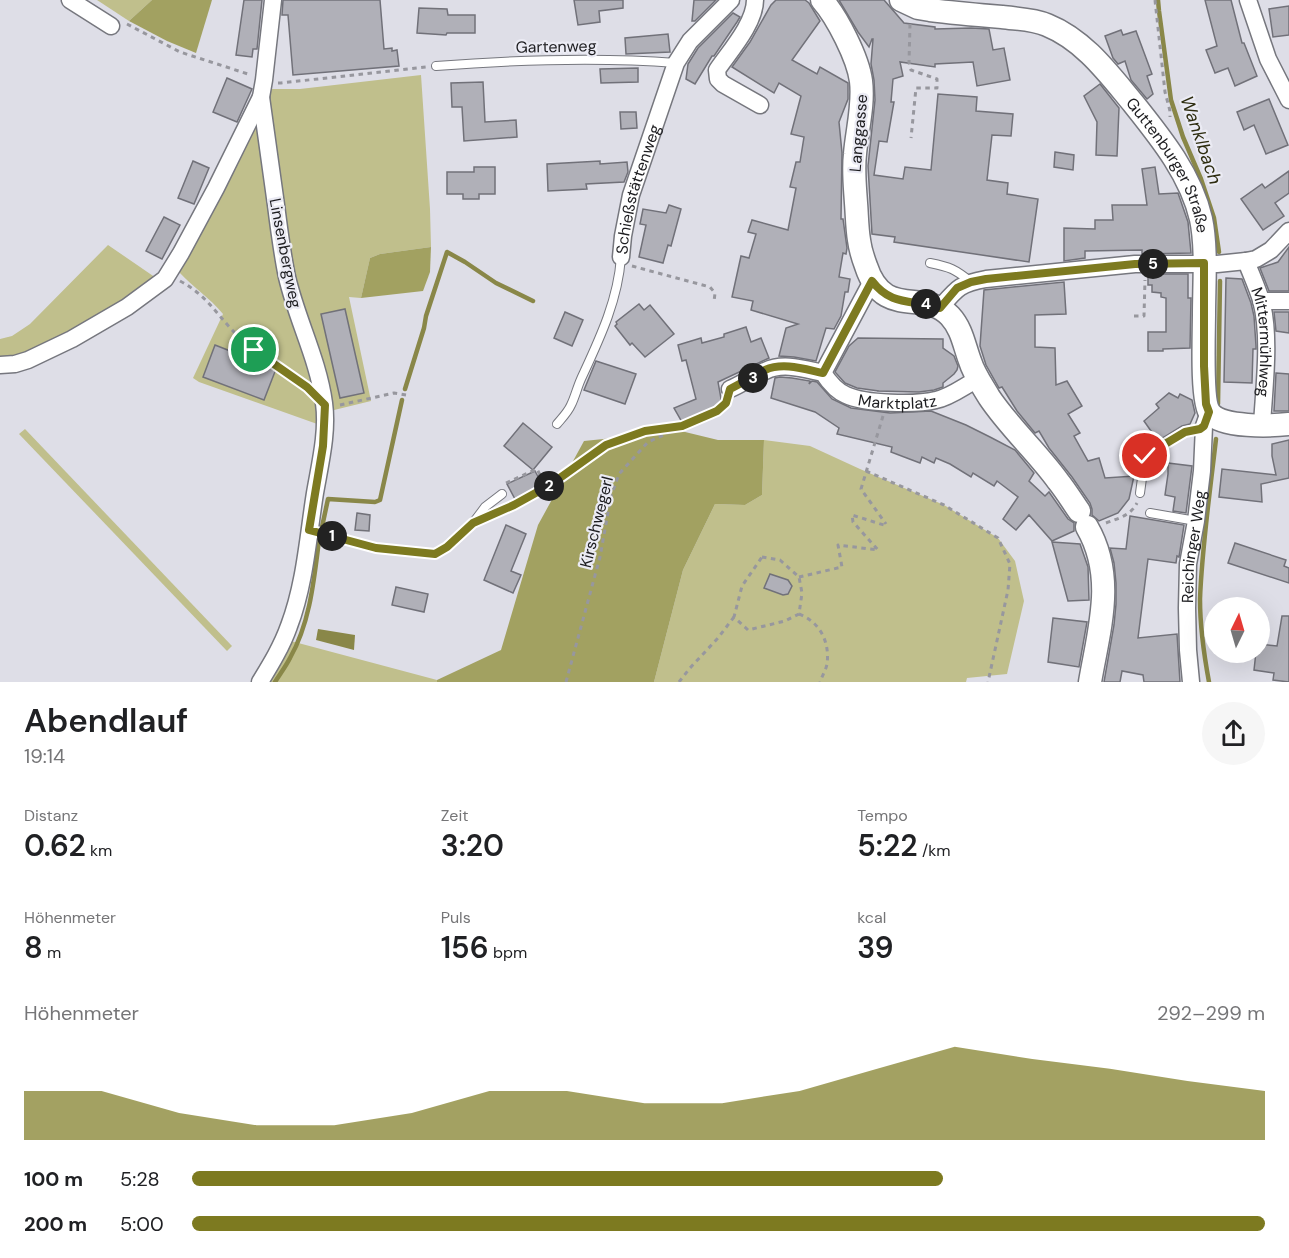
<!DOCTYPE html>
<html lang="de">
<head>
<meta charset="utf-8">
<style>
  :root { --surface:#fff; --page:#f6f6f6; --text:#202124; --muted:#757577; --accent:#7d7a20 }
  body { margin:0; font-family:"DM Sans",sans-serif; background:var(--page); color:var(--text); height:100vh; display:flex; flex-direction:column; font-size:22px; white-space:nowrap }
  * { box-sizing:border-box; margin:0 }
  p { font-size:20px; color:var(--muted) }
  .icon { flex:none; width:33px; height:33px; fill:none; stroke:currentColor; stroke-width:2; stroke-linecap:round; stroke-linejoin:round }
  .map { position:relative; height:682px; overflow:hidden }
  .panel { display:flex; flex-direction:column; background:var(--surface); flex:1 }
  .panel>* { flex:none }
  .needle { width:39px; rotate:5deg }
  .tools { position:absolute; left:1204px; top:597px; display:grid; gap:12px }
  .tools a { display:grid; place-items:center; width:66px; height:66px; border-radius:50%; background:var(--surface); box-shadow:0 6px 24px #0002; font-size:30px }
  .pin { position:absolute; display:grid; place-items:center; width:51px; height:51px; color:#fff; margin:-26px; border:3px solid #fff; border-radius:50%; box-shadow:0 2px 6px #0007 }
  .km { position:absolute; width:30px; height:30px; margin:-15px; border-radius:50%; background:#222; color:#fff; font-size:16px; line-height:30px; text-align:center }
  .round { display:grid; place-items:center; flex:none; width:63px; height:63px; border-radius:32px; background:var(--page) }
  .headline { display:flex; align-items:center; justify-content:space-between; height:102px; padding:0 24px }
  h1 { font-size:33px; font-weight:600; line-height:45px }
  .figures { display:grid; grid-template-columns:repeat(3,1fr); gap:9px; height:102px; padding:6px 24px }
  .figures div { display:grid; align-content:center }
  .figures b { font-size:30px; font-weight:600 }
  .figures small { font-size:16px; font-weight:400 }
  .figures p { font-size:16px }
  .chart { height:168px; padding:12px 24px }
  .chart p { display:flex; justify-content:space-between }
  .chart svg { width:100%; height:108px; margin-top:6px; fill:var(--accent); opacity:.7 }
  ul { padding:0 24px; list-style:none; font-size:20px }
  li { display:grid; grid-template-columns:96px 72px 1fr; align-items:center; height:45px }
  li i { height:15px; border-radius:8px; background:var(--accent) }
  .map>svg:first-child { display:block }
  .green { fill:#c0bf8c }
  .forest { fill:#a2a161 }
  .water { fill:#898748 }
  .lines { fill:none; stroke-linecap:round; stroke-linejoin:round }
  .stream { stroke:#898748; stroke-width:4.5 }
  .building { fill:#b0b0b8; stroke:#717179; stroke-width:1.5 }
  .lane-casing { stroke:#76777e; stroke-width:10 }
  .street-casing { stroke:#76777e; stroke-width:19 }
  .secondary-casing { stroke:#76777e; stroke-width:25 }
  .path { stroke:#97979e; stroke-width:3; stroke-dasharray:4.5 4.5; stroke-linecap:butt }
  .lane { stroke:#fff; stroke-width:8 }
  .street { stroke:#fff; stroke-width:16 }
  .secondary { stroke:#fff; stroke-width:22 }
  .route-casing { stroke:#fff; stroke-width:12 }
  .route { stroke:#7d7a20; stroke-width:8 }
  .labels { text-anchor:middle; stroke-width:4.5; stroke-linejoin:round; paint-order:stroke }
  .street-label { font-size:16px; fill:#1d1d20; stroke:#ebebf4 }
  .water-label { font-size:18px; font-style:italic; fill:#2d2c0f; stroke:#ebebf4 }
</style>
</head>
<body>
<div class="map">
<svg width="1289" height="682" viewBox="0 0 1289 682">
  <rect width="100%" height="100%" fill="#dedee7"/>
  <!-- green -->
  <g class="green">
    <path d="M97,0h55l-23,21z"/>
    <path d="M421,75l9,134 1,38 -51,7 -10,4 -9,40 -12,-1 22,104 -41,10 -35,-121 -26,-181v-20h31z"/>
    <path d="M256,121l58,247 6,57 -121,-43 -6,-4 30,-64c-13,-16 -30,-27 -44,-42z"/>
    <path d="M108,245l51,35 -129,74 -30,5v-20l12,-3 18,-12z"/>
    <path d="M25,429l207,217 -5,5 -208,-217z"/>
    <path d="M764,440l46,6 50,23 84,36 54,33 17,23 9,40 -17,73 -40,4 -1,4h-312l29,-112 32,-66 30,1 17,-10z"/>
    <path d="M287,640l150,40v2h-172z"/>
  </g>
  <!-- forest -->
  <g class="forest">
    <path d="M152,0h60l-16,53 -29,-12 -38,-20z"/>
    <path d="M431,247l-1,25 -7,19 -62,7 9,-40 10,-4z"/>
    <path d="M681,431l37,9h46l-2,55 -17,10 -30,-1 -32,66 -29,112h-217v-2l64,-30 37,-125 46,-84z"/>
  </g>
  <!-- water -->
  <path class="water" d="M318,629l37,6 -1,15 -38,-10z"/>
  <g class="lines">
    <!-- stream -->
    <g class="stream">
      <path d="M1158,0l1,11 12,89 12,37 18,42 13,39 5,34"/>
      <path d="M405,389l19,-61 2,-12 21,-64 18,10 31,21 37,18"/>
      <path d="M1218,404l2,-123"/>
      <path d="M322,527l6,-28 47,3 5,-2 22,-100"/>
      <path d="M275,682c5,-8 11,-16 15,-24 20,-35 24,-78 29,-118"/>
      <path d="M1209,682c-5,-27 -9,-55 -9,-83 2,-53 10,-107 16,-160"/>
    </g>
  </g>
  <!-- building -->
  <g class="building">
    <path d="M244,0h18l-5,49h-4l-1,8 -16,-2z"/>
    <path d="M283,0h97l4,49 8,-1v3l5,-1 2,16 -106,9 -5,-60h-6z"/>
    <path d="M574,0h49v8l-24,3 1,11 -22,3z"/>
    <path d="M694,0h22l-21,21h-3z"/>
    <path d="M776,0h29l4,3 11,18 -28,39 25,14 3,-7 28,16v16l-9,23 3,31 -1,66h2l4,29 -1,6 -3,-1 -4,24 11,2 -2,13h-3l-4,24 -7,13 -8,-1 -10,33 -22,-4 -15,-1 7,-28 12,-4 -47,-14 2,-9 -21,-4 9,-41 8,2 7,-24 -8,-2 4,-12 36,10 8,-42 -6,-1 6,-25h4l4,-25 -13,-3 10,-38 -22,-13 -5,10 -42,-26 18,-25 21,-37z"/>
    <path d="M839,0h45l20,23 31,4v2l36,-1 18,1 4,21 11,-2 6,32 -33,6 -4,-24 -38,2v3l-35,-5 3,14 -10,3 -2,23h3l-7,40 -8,-1 -5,34 29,4 2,-12 26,3 7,-76 39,3 -1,14 37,3 -2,22 -19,-1 -5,45 21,3 -1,11 31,5 -9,63 -135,-20 1,-5 -23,-3 -4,-68 7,-66 -1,-20 -3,-16 2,-25h-1l-3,8 -11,-15z"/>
    <path d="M1205,0h26l11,43h2l13,33 -22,10 -7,-18 -13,5 -9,-23 11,-4z"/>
    <path d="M1289,6v29l-16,2 -4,-28z"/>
    <path d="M419,8l28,1 1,6h27v18h-28l-1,2 -29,-2z"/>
    <path d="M733,13l7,4 -3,5 -23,34h-2l-17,28 -9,-5 2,-15 10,-16z"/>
    <path d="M1121,30l2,5 13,-4 16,43 -5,2 6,18 -6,5 -16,-19 -6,-19 -7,3 -5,-6 -8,-22z"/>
    <path d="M668,34l2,18 -44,2 -1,-16z"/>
    <path d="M638,68v14l-37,1 -1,-14z"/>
    <path d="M227,78l25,11 -15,33 -24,-10z"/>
    <path d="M483,82l2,40 31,-2 1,17 -53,4 -2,-34h-10l-1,-24z"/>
    <path d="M1100,84l19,24 -2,48 -21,-1 1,-33 -13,-26z"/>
    <path d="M1269,99l19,46 -22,9 -12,-29 -10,5 -7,-18z"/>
    <path d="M620,112h16l1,16 -16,1z"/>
    <path d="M1055,152l19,3 -1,15 -19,-3z"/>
    <path d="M193,161l16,7 -15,36 -16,-6z"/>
    <path d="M600,161v3l27,-2 1,10 -4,10 -38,2 1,5 -39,2 -1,-27z"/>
    <path d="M474,167h21v27h-16v5h-16v-5h-16v-22h27z"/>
    <path d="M1155,167l4,27 19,-1 10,29 3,31 -49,1v-4l-57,1v7l-21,3v-33l31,1v-9h18l-1,-15h35l-5,-36z"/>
    <path d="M1289,171v22l-14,10 9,13 -21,14 -22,-31 21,-15 3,4z"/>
    <path d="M669,205l12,4 -10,37 -3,-1 -5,18 -24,-6 7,-32 -6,-1 3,-15 23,4z"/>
    <path d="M164,217l16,8 -18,34 -16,-8z"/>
    <path d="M1289,247v44h-20l-9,-23 18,-6z"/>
    <path d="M1148,274h40v24h3l-1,50 -27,1v2h-15v-19h18v-34l-5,-1v-4l-9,-1v-7h-4z"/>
    <path d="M1226,278l16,1 9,24 3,13 2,30v3h-3l-1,34 -28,-1z"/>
    <path d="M1064,282l2,32 -31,1v32l20,1 1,37 11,-4 15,25 -14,8 12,19 -6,3 14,25 11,-3 6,20 29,-2 -5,23 -11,14 -19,8 -7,-6v-6l-2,-6 -18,-26 -23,-29 -10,-17 -4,2 -18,-22 -15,-24 -3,1 -13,-23 -6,-19 4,-56z"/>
    <path d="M639,304l5,6 6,-5 24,29 -29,23 -13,-14 -2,2 -15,-19 2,-2 -1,-2z"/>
    <path d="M345,309l19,84 -24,5 -19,-84z"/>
    <path d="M565,312l18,8 -11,26 -18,-8z"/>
    <path d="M1274,312h15v21l-13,-2z"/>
    <path d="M746,327l5,15 10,-4 8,20 -51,24 4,22 -40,18 -8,-14 22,-9 -10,-39 -4,1 -4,-16 23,-7 1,5 22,-6v-3z"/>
    <path d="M858,338l85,1v9l11,8 4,10 -1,4 -3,4 -11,9v4l-9,3 -15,2 -42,-1h2l-22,-3 -12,-5 -10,-11 14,-26z"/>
    <path d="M215,345l61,24 -12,31 -61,-23z"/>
    <path d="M596,361l40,13 -11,30 -41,-14z"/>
    <path d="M1276,373l13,1v37h-15z"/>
    <path d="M780,377l12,1 18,3 -1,3 3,-3 5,1 15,17 19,9 39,5 41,-2 35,14 24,12 25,13 19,23 -5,8 16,15 4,-4 19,27 6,4v8l-22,10 -23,-26 -13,15 -13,-11 15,-22 -21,-16 -3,5 -21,-13 -2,4 -21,-13 -14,-6 -2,5 -12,-6 -2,6 -29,-11 1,-5 -55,-13 2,-6 -24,-16 -44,-14 4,-20z"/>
    <path d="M1169,393l9,5 2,-4 12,6 3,13 -5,11 -8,2 -24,15 -14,-20 15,-13 -3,-4z"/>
    <path d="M523,423l29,24 -19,23 -29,-24z"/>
    <path d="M1289,440v38l-28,6 1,18 -43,-5 3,-28 54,6 -4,-19v-12z"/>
    <path d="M1168,463l24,3 -6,47 -13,-2 2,-14 -10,-2 3,-21z"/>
    <path d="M535,471l8,15 -27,15 -9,-17z"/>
    <path d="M357,513l13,2 -1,16 -14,-1z"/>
    <path d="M1130,516l54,9 -5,32 -2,-1 -1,7 -28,-4 -10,79 39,-4 3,48h-36l-1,-7 -21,-4 -2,11h-16l10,-57 2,-21v-21l-2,-20 -4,-15 16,1z"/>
    <path d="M506,525l20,9 -15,37 10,4 -8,18 -29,-13z"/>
    <path d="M1052,542l28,2 8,23 1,33 -21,1z"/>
    <path d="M1235,543l51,17 -2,6 5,2v15l-61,-20z"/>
    <path d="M770,574l18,6 4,6 -4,8 -5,1 -19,-7z"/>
    <path d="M396,587l32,7 -4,18 -32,-7z"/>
    <path d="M1282,616h7v66l-16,-2 1,-7 -20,-3 2,-18h4v-8l17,2z"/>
    <path d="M1053,618l34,4 -8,45 -31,-5z"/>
  </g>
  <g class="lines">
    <defs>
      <g id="lane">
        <path d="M436,66c78,-6 161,-9 240,-3"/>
        <path d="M930,263c20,4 25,6 41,19"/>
        <path d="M557,424c5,-6 11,-12 14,-19 4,-8 6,-17 10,-26 18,-39 37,-78 40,-122"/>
        <path d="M1140,493l5,-37 40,-24 15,-3 4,-3"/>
        <path d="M1150,513l46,8"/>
        <path d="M309,530l67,18 59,6 12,-7 26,-24 12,-16 17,-13"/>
      </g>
      <g id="street">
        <path d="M70,0l41,26"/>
        <path d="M755,0c0,23 -25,51 -38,70l1,9 5,5 37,21"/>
        <path d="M1248,0l20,59 21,41"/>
        <path id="s1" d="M621,257l2,-21 8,-41 45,-132 14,-22 41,-41"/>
        <path id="s2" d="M1246,261c5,13 11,26 15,39 10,36 3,88 1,125"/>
        <path d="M1261,301h28"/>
        <path d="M940,308c17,-20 19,-24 46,-29l149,-15h82l29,-3 10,-2 15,-9 18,-19"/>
        <path d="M0,365l15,-1 13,-4 44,-21 55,-32 38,-28 16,-26 35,-65 45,-91 3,-17 9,-80"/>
        <path d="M823,373l49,-92"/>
        <path id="s3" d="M730,389c12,-5 23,-13 35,-18 18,-9 39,-2 58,2 6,9 13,18 23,22 19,9 70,10 90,5 15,-3 28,-14 42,-21"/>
        <path d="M260,682c11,-18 22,-36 29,-56 16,-42 19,-89 26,-133 5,-29 13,-61 9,-90 -6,-44 -27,-83 -37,-126 -5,-24 -8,-48 -11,-72 -5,-36 -10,-72 -15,-108"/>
        <path id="s4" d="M1191,682l-3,-32 -1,-42 1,-44 8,-43 6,-50 2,-45 5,-14"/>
      </g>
      <g id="secondary">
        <path d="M822,0c15,17 36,58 39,81 3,24 -4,49 -6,73 -2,16 0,33 1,49 1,12 1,25 3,37 1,8 4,18 7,26 18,55 58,22 84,50 12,13 14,29 20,45 4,13 12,24 19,36 20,30 48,55 69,84 8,10 14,20 21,30"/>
        <path id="s5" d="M901,0l17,8 12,2c24,3 48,5 72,7 15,2 31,2 45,8 37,15 61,48 86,78 28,35 58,72 68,116 6,28 3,66 3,95 0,17 -3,88 6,99 12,15 61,13 79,11"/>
        <path d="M1087,527c29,50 12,102 3,155"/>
      </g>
    </defs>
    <!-- lane casing -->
    <use href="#lane" class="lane-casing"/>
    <!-- street casing -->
    <use href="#street" class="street-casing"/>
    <!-- secondary casing -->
    <use href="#secondary" class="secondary-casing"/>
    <!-- path -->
    <g class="path">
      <path d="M1155,0l10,92 5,19v6"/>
      <path d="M127,24l53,28 68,22"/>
      <path d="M910,24l-1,39 2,7 26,9v9h-21l-5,50"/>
      <path d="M278,83h3l145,-16"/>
      <path d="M632,266l78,21 5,6 -1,9"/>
      <path d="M180,281c26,14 35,31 54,51 22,21 46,38 71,54"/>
      <path d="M1134,316h10l1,-36"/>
      <path d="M340,405l54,-12 12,2"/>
      <path d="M883,416l-22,73 25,35"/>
      <path d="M866,471l78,34 54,33 12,26 -2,26 -20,92"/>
      <path d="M506,483l31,-14 9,18"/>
      <path d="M499,512l51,-27 56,-40 39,-14 32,-4"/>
      <path d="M1106,523c13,-5 24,-7 31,-20"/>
      <path d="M762,557l18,3 19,17 3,16 -3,21 -14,7 -37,9 -14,-13 8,-31z"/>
      <path d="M799,577l43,-10 -4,-22 40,5 -25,-28 -1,-7 35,11"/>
      <path d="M799,614c21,8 31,28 28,50 -1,6 -5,12 -7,18"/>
      <path d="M566,682l34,-125 11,-61 8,-22 29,-32 69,-31 9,-8"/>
      <path d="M679,682l11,-14 28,-30 16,-21"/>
    </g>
    <!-- lane -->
    <use href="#lane" class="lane"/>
    <!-- street -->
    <use href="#street" class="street"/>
    <!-- secondary -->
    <use href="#secondary" class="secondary"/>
  </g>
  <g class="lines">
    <defs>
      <path id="route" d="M254,350l53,37 18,18 -2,41 -14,84 67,18 59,6 12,-7 26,-24 41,-18 36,-20 56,-40 39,-14 37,-5 35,-15 9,-8 4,-14c12,-6 23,-13 35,-19 18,-8 39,-1 58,3l49,-92c20,26 40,18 68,27l17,-20 14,-6 15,-3 149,-15 69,-1v103l2,38 3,8 -5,14 -4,3 -15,3 -40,24"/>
    </defs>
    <!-- route casing -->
    <use href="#route" class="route-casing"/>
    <!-- route -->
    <use href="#route" class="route"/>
  </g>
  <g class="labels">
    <!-- street labels -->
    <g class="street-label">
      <text transform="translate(556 46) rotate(-1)" y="6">Gartenweg</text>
      <text transform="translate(858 133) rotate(-85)" y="6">Langgasse</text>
      <text dy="6" stroke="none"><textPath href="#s5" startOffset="339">Guttenburger Straße</textPath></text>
      <text dy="6" stroke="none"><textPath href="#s1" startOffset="70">Schießstättenweg</textPath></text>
      <text transform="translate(286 253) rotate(79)" y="6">Linsenbergweg</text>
      <text dy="6" stroke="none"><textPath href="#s2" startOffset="84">Mittermühlweg</textPath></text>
      <text dy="6" stroke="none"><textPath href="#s3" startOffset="183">Marktplatz</textPath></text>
      <text transform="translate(596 522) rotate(-76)" y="6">Kirschwegerl</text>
      <text dy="6" stroke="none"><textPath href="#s4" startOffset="136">Reichinger Weg</textPath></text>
    </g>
    <!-- water labels -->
    <g class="water-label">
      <text transform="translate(1201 140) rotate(71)" y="6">Wanklbach</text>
    </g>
  </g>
</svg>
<div class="tools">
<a><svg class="needle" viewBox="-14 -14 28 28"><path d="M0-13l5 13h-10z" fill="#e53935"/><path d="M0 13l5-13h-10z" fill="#757577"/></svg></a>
</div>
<div class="pin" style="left:254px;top:350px;background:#1e9e55"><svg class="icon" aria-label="arrive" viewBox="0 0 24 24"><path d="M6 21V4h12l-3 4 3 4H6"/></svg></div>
<div class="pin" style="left:1145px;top:456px;background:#d93025"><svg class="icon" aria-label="check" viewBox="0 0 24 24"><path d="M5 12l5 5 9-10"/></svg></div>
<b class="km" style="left:332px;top:536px">1</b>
<b class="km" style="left:549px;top:486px">2</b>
<b class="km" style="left:753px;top:378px">3</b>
<b class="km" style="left:926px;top:304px">4</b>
<b class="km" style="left:1153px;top:264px">5</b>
</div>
<section class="panel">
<div class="headline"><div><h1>Abendlauf</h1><p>19:14</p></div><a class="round"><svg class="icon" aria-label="share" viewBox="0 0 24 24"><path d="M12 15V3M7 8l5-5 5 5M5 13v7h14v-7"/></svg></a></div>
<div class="figures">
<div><p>Distanz</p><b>0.62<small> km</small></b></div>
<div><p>Zeit</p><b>3:20</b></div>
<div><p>Tempo</p><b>5:22<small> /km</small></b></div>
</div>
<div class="figures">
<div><p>Höhenmeter</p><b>8<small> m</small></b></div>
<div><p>Puls</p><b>156<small> bpm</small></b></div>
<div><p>kcal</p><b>39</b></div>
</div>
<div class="chart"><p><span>Höhenmeter</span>292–299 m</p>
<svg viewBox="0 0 160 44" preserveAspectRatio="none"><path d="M0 44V24L10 24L20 33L30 38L40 38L50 33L60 24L70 24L80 29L90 29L100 24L110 15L120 6L130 11L140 15L150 20L160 24V44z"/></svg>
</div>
<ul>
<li><b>100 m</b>5:28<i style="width:70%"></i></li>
<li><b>200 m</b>5:00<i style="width:100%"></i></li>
</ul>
</section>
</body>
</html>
